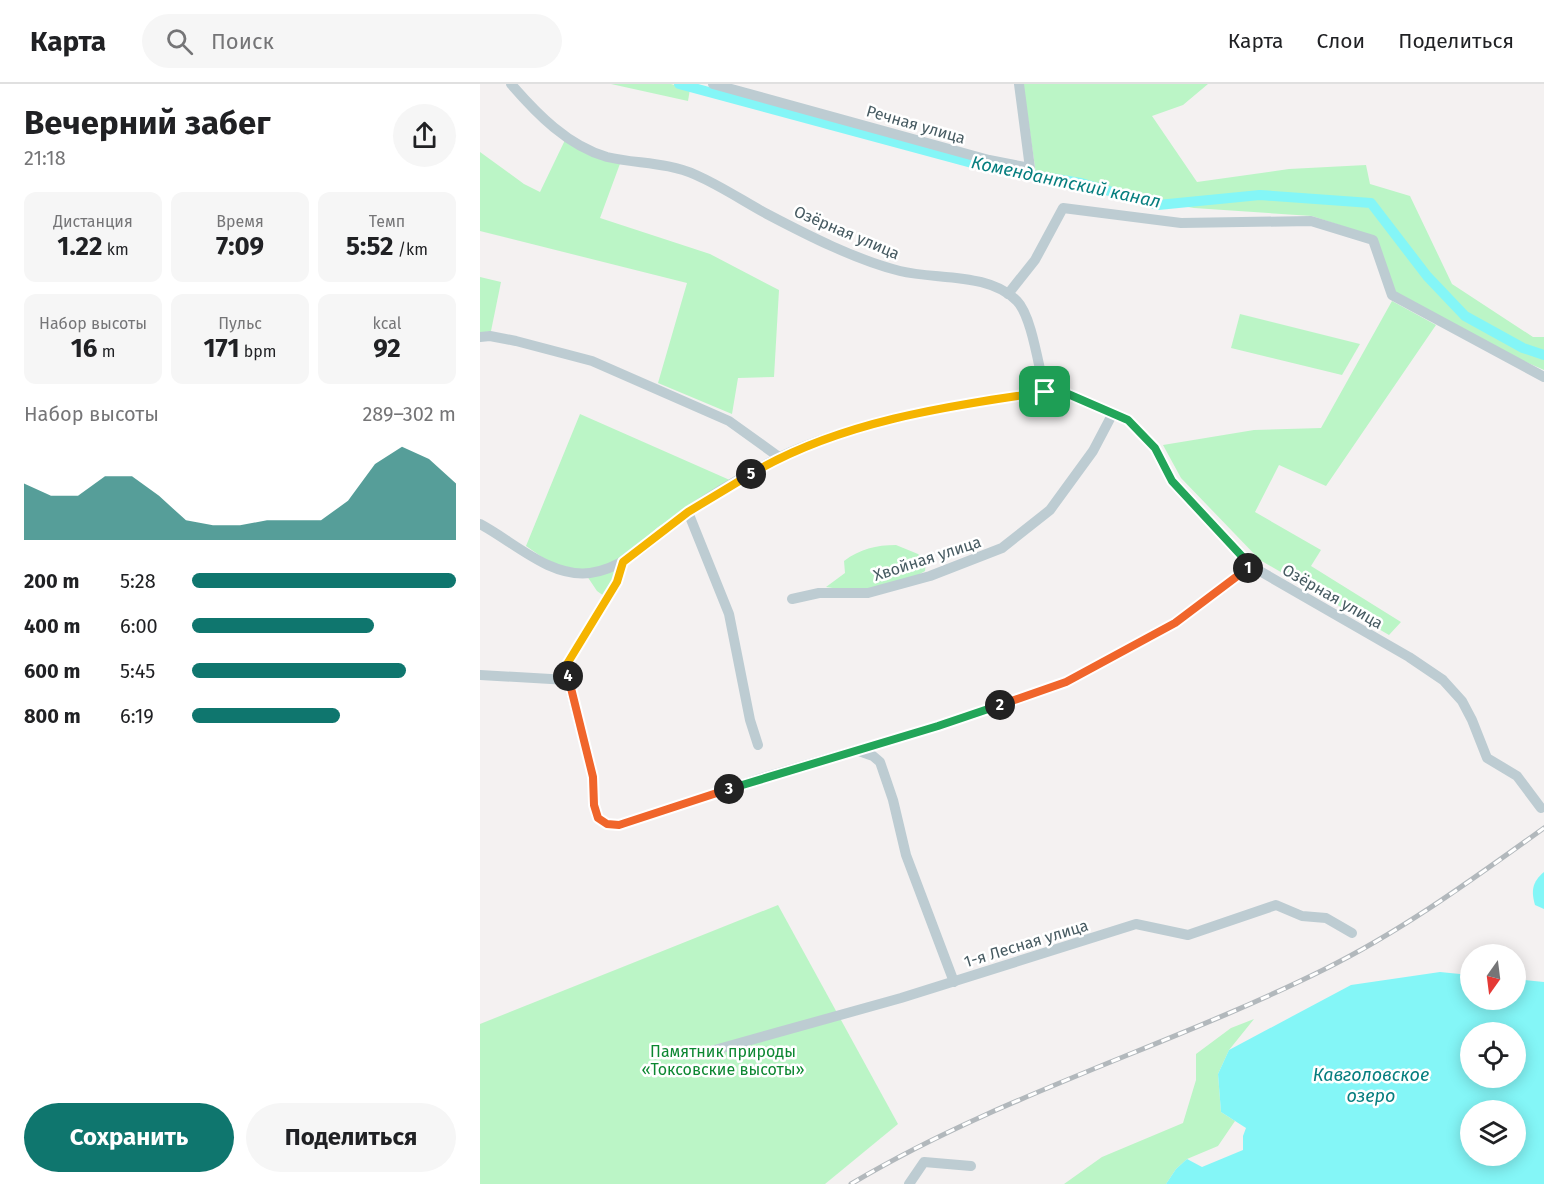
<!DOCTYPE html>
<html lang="ru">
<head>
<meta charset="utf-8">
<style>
  :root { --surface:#fff; --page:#f6f6f6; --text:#202124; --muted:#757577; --line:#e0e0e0; --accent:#0f766e }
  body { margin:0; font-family:"Fira Sans",sans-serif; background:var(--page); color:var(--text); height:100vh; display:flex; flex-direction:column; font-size:22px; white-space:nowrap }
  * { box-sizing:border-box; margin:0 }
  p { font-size:20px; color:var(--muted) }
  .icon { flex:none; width:33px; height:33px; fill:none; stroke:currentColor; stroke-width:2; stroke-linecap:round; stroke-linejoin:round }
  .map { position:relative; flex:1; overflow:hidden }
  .drawer { display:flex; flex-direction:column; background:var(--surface); width:480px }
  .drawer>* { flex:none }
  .needle { width:39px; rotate:194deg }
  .controls { position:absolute; left:980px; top:860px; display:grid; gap:12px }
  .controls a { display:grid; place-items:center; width:66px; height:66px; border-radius:50%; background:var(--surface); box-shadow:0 3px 15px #0003; font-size:30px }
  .pin { position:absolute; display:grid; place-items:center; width:51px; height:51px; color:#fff; margin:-26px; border-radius:12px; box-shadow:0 3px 9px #0006 }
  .km { position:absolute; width:30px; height:30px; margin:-15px; border-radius:50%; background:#222; color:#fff; font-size:16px; line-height:30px; text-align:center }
  .round { display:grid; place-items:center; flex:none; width:63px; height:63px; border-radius:32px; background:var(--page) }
  .overview { display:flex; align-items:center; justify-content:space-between; height:102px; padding:0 24px }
  h1 { font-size:33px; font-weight:700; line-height:45px }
  .figures { display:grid; grid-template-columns:repeat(3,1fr); gap:9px; height:102px; padding:6px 24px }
  .figures div { display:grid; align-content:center; border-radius:12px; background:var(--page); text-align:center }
  .figures b { font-size:26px; font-weight:700 }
  .figures small { font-size:16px; font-weight:400 }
  .figures p { font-size:16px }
  .chart { height:168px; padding:12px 24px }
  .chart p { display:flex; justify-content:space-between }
  .chart svg { width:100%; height:108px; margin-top:6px; fill:var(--accent); opacity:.7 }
  .button { display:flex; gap:12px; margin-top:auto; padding:12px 24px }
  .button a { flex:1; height:69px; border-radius:36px; background:var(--accent); color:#fff; font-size:24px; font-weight:700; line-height:69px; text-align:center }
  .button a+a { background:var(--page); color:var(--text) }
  ul { padding:0 24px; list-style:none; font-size:20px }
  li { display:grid; grid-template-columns:96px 72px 1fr; align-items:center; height:45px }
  li i { height:15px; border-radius:8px; background:var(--accent) }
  header { display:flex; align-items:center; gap:36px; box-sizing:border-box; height:84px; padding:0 30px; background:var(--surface); border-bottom:2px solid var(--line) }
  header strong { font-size:28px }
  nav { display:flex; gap:33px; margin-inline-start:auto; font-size:21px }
  .search { width:420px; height:54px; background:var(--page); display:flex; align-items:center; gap:15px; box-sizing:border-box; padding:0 21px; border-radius:33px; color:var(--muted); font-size:22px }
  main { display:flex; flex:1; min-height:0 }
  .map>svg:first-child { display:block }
  .green { fill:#bbf5c6 }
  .water { fill:#84f6f7; fill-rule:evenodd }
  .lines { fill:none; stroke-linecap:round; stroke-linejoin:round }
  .canal { stroke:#84f6f7; stroke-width:10 }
  .minor { stroke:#bdccd2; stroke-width:10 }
  .rail-casing { stroke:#b2b8bc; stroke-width:5 }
  .rail { stroke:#fff; stroke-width:3; stroke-dasharray:9; stroke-linecap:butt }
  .split-1-casing { stroke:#fff; stroke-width:12 }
  .split-2-casing { stroke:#fff; stroke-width:12 }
  .split-3-casing { stroke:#fff; stroke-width:12 }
  .split-4-casing { stroke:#fff; stroke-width:12 }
  .split-5-casing { stroke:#fff; stroke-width:12 }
  .split-6-casing { stroke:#fff; stroke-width:12 }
  .split-1 { stroke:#22a559; stroke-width:8 }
  .split-2 { stroke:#f0652b; stroke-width:8 }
  .split-3 { stroke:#22a559; stroke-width:8 }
  .split-4 { stroke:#f0652b; stroke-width:8 }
  .split-5 { stroke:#f5b400; stroke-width:8 }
  .split-6 { stroke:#f5b400; stroke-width:8 }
  .labels { text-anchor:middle; stroke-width:5; stroke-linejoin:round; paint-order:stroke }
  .street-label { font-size:16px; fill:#465a61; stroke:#fff }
  .park-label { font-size:16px; fill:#0c8731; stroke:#fff }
  .water-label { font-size:18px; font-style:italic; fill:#067e7f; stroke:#fff }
</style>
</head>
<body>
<header>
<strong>Карта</strong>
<div class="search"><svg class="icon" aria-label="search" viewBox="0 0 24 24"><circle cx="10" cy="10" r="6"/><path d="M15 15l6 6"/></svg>Поиск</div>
<nav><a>Карта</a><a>Слои</a><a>Поделиться</a></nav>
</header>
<main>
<section class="drawer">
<div class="overview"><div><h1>Вечерний забег</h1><p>21:18</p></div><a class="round"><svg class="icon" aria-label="share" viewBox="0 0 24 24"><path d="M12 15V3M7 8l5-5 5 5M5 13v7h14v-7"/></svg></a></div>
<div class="figures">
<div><p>Дистанция</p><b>1.22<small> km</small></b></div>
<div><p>Время</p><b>7:09</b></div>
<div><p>Темп</p><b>5:52<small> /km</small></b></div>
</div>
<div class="figures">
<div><p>Набор высоты</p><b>16<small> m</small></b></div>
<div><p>Пульс</p><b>171<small> bpm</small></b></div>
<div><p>kcal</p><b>92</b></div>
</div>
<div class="chart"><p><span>Набор высоты</span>289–302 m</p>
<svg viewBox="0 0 160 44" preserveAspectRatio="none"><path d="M0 44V21L10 26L20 26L30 18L40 18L50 26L60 36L70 38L80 38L90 36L100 36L110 36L120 28L130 13L140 6L150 11L160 21V44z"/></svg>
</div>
<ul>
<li><b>200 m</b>5:28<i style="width:100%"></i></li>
<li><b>400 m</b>6:00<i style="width:69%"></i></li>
<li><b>600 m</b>5:45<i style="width:81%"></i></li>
<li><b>800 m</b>6:19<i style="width:56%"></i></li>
</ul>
<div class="button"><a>Сохранить</a><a>Поделиться</a></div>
</section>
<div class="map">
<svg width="1064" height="1100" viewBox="0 0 1064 1100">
  <rect width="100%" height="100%" fill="#f4f1f1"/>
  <!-- green -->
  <g class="green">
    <path d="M131,0h60l19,5 -2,12z"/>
    <path d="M543,0h185l-25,21 -31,11 45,66 92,-13 77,-4 4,19 40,12 42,88 81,53h11v33l-44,-19 -104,-58 -21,-56 -63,-21 -118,-8 -157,-27z"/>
    <path d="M86,54l55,23 -21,57 110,36 69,36 -5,87 -36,1 -6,36 -74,-31 29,-100 -207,-52v-79l44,32 16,8z"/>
    <path d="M0,193l21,5 -10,49 -11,2z"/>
    <path d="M912,217l44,24 -110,161 -47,-21 -24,47 66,38 -10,16 90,56 -12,13 -129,-75 -79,-82 -18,-33 91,-15 67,-2z"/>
    <path d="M760,230l120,30 -18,31 -111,-27z"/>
    <path d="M100,330l152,67 -74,46 -36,31 5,5 -23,33 -7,-5 -10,-15 -15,-8 -20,-4 -26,-18z"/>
    <path d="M416,461l22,9 8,8 -1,9c-28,18 -68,22 -99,16l19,-14 -1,-12c16,-12 32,-16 52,-16z"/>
    <path d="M298,821l120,219 -73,60h-345v-160z"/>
    <path d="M774,935l-25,31 -11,24 3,38 14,9 -17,25 -31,13 -11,10 -10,15h-102l38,-27 81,-34 13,-43v-26l35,-26z"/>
  </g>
  <!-- water -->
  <g class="water">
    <path d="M1064,788v37l-9,-4c-4,-14 -3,-23 9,-33z"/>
    <path d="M960,888l30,3v24h45v-20l29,3v202h-378l10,-15 11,-10 15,8 41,-17v-14l3,-8 -25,-16 -3,-38 11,-24 122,-65zM990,948h45v45h-45zM990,1026h45v45h-45z"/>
  </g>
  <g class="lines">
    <!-- canal -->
    <path class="canal" d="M199,0l315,85 87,14 77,22 102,-10 111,8 56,73 38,40 58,32 21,7"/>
    <!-- minor -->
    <g class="minor">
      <path d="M31,0c26,30 57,62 96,73 30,7 60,5 89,18 25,11 47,26 71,39 40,21 89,46 133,57 36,9 89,1 117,30 15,15 22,69 28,90l23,3 60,26 27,29 17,32 79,85 158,91 34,23 19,21 10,19 15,38 30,18 24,32"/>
      <path d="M233,0l276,76 41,8 -11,-84"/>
      <path d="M528,210l27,-34 28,-52 118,15 130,-2 62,19 19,55 152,82"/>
      <path d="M0,253l10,-1 26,5 76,20 137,60 50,36"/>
      <path d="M208,428l41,102 21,106 8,25"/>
      <path d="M0,440c34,18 70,54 110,49 38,-5 67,-39 96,-60 28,-20 63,-40 94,-56 73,-36 184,-53 265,-66"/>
      <path d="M312,515l27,-6h49l62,-17 72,-28 48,-38 43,-59 20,-38"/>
      <path d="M0,591l88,5 25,97 1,28 4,12 9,7 12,1 149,-49 170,-50 128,-44 109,-59 76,-57"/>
      <path d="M88,596l-1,-16 50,-82 6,-20"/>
      <path d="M376,666l17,6 7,6 13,38 13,55 48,127"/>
      <path d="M224,969l197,-55 235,-74 52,11 88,-30 26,11 24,2 26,15"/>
      <path d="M429,1100l15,-22 47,4"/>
    </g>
    <defs>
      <path id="rail" d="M371,1100c149,-89 317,-137 472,-214 79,-39 150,-91 221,-142"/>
    </defs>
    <!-- rail casing -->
    <use href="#rail" class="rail-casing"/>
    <!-- rail -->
    <use href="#rail" class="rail"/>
  </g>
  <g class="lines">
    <defs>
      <path id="split-1" d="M565,308l23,2 60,26 27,28 17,33 79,85 -3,2"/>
      <path id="split-2" d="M520,621l66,-23 109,-59 73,-55"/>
      <path id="split-3" d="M249,705l209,-63 62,-21"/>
      <path id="split-4" d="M88,592l25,101 1,28 4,13 9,6 12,1 110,-36"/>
      <path id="split-5" d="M88,592l-1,-12 50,-82 6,-20 65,-50 63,-38"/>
      <path id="split-6" d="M271,390c87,-52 195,-68 294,-82"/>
    </defs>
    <!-- split-1 casing -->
    <use href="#split-1" class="split-1-casing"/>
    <!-- split-2 casing -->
    <use href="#split-2" class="split-2-casing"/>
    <!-- split-3 casing -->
    <use href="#split-3" class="split-3-casing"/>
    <!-- split-4 casing -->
    <use href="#split-4" class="split-4-casing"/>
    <!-- split-5 casing -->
    <use href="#split-5" class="split-5-casing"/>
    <!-- split-6 casing -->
    <use href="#split-6" class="split-6-casing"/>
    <!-- split-1 -->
    <use href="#split-1" class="split-1"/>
    <!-- split-2 -->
    <use href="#split-2" class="split-2"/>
    <!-- split-3 -->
    <use href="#split-3" class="split-3"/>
    <!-- split-4 -->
    <use href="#split-4" class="split-4"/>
    <!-- split-5 -->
    <use href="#split-5" class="split-5"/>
    <!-- split-6 -->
    <use href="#split-6" class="split-6"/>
  </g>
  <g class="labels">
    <!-- street labels -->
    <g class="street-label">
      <text transform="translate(436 40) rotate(16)" y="6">Речная улица</text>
      <text transform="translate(367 148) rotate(23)" y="6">Озёрная улица</text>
      <text transform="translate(447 474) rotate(-18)" y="6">Хвойная улица</text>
      <text transform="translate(853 512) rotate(30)" y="6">Озёрная улица</text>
      <text transform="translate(546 859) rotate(-17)" y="6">1-я Лесная улица</text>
    </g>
    <!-- park labels -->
    <g class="park-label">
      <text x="243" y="973">Памятник природы<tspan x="243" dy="18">«Токсовские высоты»</tspan></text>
    </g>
    <!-- water labels -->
    <g class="water-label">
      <text transform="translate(586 98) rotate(12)" y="6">Комендантский канал</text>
      <text x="891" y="997">Кавголовское<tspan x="891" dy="21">озеро</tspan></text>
    </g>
  </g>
</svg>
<div class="controls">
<a><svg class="needle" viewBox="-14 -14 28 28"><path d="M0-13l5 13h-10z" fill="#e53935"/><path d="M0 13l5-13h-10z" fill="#757577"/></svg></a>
<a><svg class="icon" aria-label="locate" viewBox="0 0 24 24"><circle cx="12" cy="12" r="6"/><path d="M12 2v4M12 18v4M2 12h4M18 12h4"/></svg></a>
<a><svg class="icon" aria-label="layers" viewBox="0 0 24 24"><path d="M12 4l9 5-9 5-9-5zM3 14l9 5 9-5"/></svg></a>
</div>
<div class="pin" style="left:565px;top:308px;background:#1e9e55"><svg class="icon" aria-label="arrive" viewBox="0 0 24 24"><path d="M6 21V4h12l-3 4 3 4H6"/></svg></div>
<b class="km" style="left:768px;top:484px">1</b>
<b class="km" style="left:520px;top:621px">2</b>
<b class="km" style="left:249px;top:705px">3</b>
<b class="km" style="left:88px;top:592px">4</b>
<b class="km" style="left:271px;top:390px">5</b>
</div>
</main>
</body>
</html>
